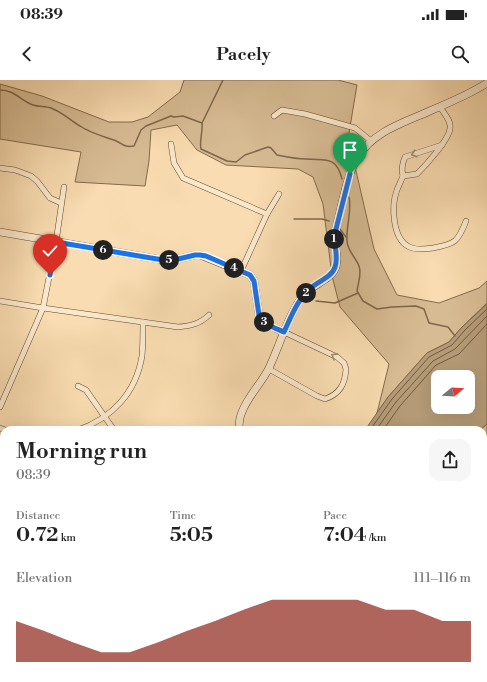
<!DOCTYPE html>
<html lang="en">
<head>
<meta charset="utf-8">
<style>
  :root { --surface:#fff; --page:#f6f6f6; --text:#222; --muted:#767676; --accent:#8f2418 }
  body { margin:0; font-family:"Libre Bodoni",serif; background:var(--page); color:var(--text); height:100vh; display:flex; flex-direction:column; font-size:15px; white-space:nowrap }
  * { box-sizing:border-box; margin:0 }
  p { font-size:13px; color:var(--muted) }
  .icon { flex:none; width:22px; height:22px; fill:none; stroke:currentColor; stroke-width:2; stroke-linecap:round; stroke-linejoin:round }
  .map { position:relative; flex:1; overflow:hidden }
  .sheet { position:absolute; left:0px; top:346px; width:487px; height:256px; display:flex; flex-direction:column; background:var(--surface); border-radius:12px 12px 0 0; box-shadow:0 4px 16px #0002 }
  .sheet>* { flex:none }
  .needle { width:26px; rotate:72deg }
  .buttons { position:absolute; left:431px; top:290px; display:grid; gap:8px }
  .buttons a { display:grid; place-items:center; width:44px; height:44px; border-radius:8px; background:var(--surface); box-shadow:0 4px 16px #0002; font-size:20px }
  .pin { position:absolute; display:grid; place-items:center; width:34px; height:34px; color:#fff; margin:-41px -17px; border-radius:50% 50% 50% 0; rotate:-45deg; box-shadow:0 0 4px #0007 }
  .pin .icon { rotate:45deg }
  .km { position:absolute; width:20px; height:20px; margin:-10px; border-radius:50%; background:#222; color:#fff; font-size:11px; line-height:20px; text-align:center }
  .round { display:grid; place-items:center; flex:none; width:42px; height:42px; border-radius:12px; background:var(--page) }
  .head { display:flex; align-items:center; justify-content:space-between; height:68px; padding:0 16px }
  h1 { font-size:22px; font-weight:600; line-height:30px }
  .stats { display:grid; grid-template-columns:repeat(3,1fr); gap:6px; height:68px; padding:4px 16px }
  .stats div { display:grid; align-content:center }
  .stats b { font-size:20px; font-weight:600 }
  .stats small { font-size:11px; font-weight:400 }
  .stats p { font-size:11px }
  .chart { height:112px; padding:8px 16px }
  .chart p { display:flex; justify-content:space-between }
  .chart svg { width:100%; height:72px; margin-top:4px; fill:var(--accent); opacity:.7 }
  .status { display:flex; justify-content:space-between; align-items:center; height:28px; padding:0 20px; background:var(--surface); direction:ltr }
  .status svg { height:11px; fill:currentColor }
  header { display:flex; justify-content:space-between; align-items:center; height:52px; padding:0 16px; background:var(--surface); font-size:18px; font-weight:600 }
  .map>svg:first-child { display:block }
  .green { fill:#d7bb93; stroke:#836b4b }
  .water { fill:#b49a76; stroke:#7f6748; fill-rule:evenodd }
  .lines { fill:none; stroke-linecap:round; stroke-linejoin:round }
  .shore { stroke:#725a3c; stroke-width:1 }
  .stream { stroke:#7f6748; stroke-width:1.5 }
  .minor-casing { stroke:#624b2e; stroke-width:6 }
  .tertiary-casing { stroke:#624b2e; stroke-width:8 }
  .minor { stroke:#fbe8cc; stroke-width:5 }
  .tertiary { stroke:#fbe8cc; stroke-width:7 }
  .oneway { stroke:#9f8c72 }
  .route-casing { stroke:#fff; stroke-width:8 }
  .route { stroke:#1a73e8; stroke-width:5 }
</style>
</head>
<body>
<div class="status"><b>08:39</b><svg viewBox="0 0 49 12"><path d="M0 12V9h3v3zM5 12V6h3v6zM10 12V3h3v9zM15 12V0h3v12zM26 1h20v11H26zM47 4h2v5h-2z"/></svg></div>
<header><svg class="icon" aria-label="back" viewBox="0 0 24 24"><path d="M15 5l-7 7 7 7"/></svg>Pacely<svg class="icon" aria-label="search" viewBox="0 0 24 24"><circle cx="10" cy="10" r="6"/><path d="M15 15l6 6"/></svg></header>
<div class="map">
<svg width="487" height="602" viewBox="0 0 487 602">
  <rect width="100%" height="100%" fill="#f9dcb1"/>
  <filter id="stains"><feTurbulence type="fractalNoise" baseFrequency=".005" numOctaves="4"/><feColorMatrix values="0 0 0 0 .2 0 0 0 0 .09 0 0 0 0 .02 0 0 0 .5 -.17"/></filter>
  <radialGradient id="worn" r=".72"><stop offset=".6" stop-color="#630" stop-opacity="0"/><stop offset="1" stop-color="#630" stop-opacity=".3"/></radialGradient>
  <!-- green -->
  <g class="green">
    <path d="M184,0h154l19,5 -8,48 2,16 23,100 23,46 42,8 40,-15 8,-7v22l-25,24 -13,15 -22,11 -39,44 -11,16 12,-49 -49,-57 -8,-31 -9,-72 -10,-27 -15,-8 -72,-4 -29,-15 -20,-25 -26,5 -2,31 -4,25 -70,-4 6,-30 -81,-13v-55l42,12 67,26h23l16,-5 32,-25z"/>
    <path d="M487,344v88l-4,3v-85h-3z"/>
    <path d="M483,438h4v164h-181l2,-4h175z"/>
  </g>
  <!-- water -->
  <g class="water">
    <path d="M487,224v120l-7,6h-115l23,-33 39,-44 22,-11 13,-15zM438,297h30v30h-30z"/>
    <path d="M217,598h91l-2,4h-91z"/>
  </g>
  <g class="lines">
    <!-- shore -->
    <g class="shore">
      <path d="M370,350l22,-31 37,-42 23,-12 13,-15 22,-21"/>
      <path d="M376,350l20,-28 37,-41 22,-12 32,-33"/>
      <path d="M383,350l17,-24 36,-41 23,-11 28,-30"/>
    </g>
    <!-- stream -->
    <g class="stream">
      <path d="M0,10c15,0 21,11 33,15 6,2 13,1 18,3 11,4 19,12 29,18 10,7 22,10 34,14 9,3 9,8 20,6l7,-16 5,-4 25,-10 3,1 9,-1 19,7c1,9 -3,18 -1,26l26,12 9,1 9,-7 23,-8 3,1 6,7c10,2 19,4 29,4 19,2 30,-4 36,20"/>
      <path d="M202,43l21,-43"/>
      <path d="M349,117c3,14 -3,29 -2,44 0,9 9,17 12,25 3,8 -1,17 -2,25l6,10 14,8 15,-2 24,-1 8,3 5,14 19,4 7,9"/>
      <path d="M294,139h28l7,2"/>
      <path d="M340,149l6,8"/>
      <path d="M316,221l19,2 23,-10"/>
      <path d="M483,468h4"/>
      <path d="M0,531l4,3"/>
      <path d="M42,598l5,4"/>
      <path d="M49,602l3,-4"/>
    </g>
    <defs>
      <g id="minor">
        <path d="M274,36l8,-6 23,4 50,14 16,13"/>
        <path d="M171,64l3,19 9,15 84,36"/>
        <path d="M442,65l-37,12c-3,7 -4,12 -2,19 -2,5 -4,9 -6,14 -6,16 -5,52 15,58 7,2 14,1 21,0 22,-4 25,-6 33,-27"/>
        <path d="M0,88l15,2 16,6 6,5 13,17 11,5"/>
        <path d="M403,96l14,-2c8,-8 31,-33 33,-45 2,-7 -6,-16 -10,-22"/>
        <path d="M241,191l26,-57 12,-20"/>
        <path d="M0,221l43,7 135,19c12,-1 22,-3 31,-12"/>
        <path d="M269,289l48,27 8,3c15,-5 20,-15 21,-30l-2,-6 -7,-6 -53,-25"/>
        <path d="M78,306l8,4 28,40"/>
        <path d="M0,327l43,-99 13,-66 8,-55"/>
        <path d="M0,348l5,2"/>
        <path d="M78,350c34,-12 58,-37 64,-74 1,-11 1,-23 1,-34"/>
        <path d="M0,452l4,-1"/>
        <path d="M0,548l4,-1"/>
      </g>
      <g id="tertiary">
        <path d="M0,152l163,28h11l21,-5h5l50,20 4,6 5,34c5,9 16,13 25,17"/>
        <path d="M239,350c0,-6 0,-12 3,-18 6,-16 19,-28 27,-44 11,-23 18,-50 33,-71 9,-12 27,-16 33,-28 5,-10 -2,-25 0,-36 6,-23 11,-57 23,-76 15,-26 48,-35 74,-47 19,-8 38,-16 55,-27"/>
        <path d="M133,602l4,-4"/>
      </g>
    </defs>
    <!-- minor casing -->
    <use href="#minor" class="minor-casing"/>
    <!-- tertiary casing -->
    <use href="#tertiary" class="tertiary-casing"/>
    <!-- minor -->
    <use href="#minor" class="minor"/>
    <!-- tertiary -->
    <use href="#tertiary" class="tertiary"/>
  </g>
  <!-- one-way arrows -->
  <defs><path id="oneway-chevron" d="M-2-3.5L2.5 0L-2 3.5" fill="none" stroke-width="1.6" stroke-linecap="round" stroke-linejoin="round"/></defs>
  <g class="oneway">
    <use href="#oneway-chevron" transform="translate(414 74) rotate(163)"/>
    <use href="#oneway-chevron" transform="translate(334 276) rotate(-151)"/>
  </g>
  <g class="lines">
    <defs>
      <path id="route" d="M50,195l6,-33 107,18h11l21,-5h5l6,1 44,19 4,6 5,34c4,9 16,13 25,17 7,-15 14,-34 28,-45 7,-6 20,-10 23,-20 4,-10 -2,-23 0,-34l15,-59"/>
    </defs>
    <!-- route casing -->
    <use href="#route" class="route-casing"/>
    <!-- route -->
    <use href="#route" class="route"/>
  </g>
  <rect width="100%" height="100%" filter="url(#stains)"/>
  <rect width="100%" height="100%" fill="url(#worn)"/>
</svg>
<div class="buttons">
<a><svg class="needle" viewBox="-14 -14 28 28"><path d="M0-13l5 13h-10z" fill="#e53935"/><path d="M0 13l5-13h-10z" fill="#767676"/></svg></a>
</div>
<div class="pin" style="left:350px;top:94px;background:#1e9e55"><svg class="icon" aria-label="arrive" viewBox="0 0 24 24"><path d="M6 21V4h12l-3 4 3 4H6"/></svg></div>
<div class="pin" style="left:50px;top:195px;background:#d93025"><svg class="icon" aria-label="check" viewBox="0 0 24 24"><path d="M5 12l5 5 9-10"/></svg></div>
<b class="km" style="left:334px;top:159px">1</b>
<b class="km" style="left:306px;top:213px">2</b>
<b class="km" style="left:264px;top:242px">3</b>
<b class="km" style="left:234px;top:188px">4</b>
<b class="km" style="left:169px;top:180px">5</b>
<b class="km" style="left:103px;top:170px">6</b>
<section class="sheet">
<div class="head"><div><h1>Morning run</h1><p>08:39</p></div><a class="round"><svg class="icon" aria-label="share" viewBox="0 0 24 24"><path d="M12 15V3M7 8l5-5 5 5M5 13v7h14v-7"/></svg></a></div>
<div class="stats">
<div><p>Distance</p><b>0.72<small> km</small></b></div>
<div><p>Time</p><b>5:05</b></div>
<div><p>Pace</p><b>7:04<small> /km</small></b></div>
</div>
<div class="chart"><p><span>Elevation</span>111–116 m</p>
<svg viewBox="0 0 160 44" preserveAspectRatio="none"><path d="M0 44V19L10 25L20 32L30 38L40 38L50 32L60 25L70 19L80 12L90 6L100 6L110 6L120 6L130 12L140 12L150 19L160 19V44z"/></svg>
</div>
</section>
</div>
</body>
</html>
